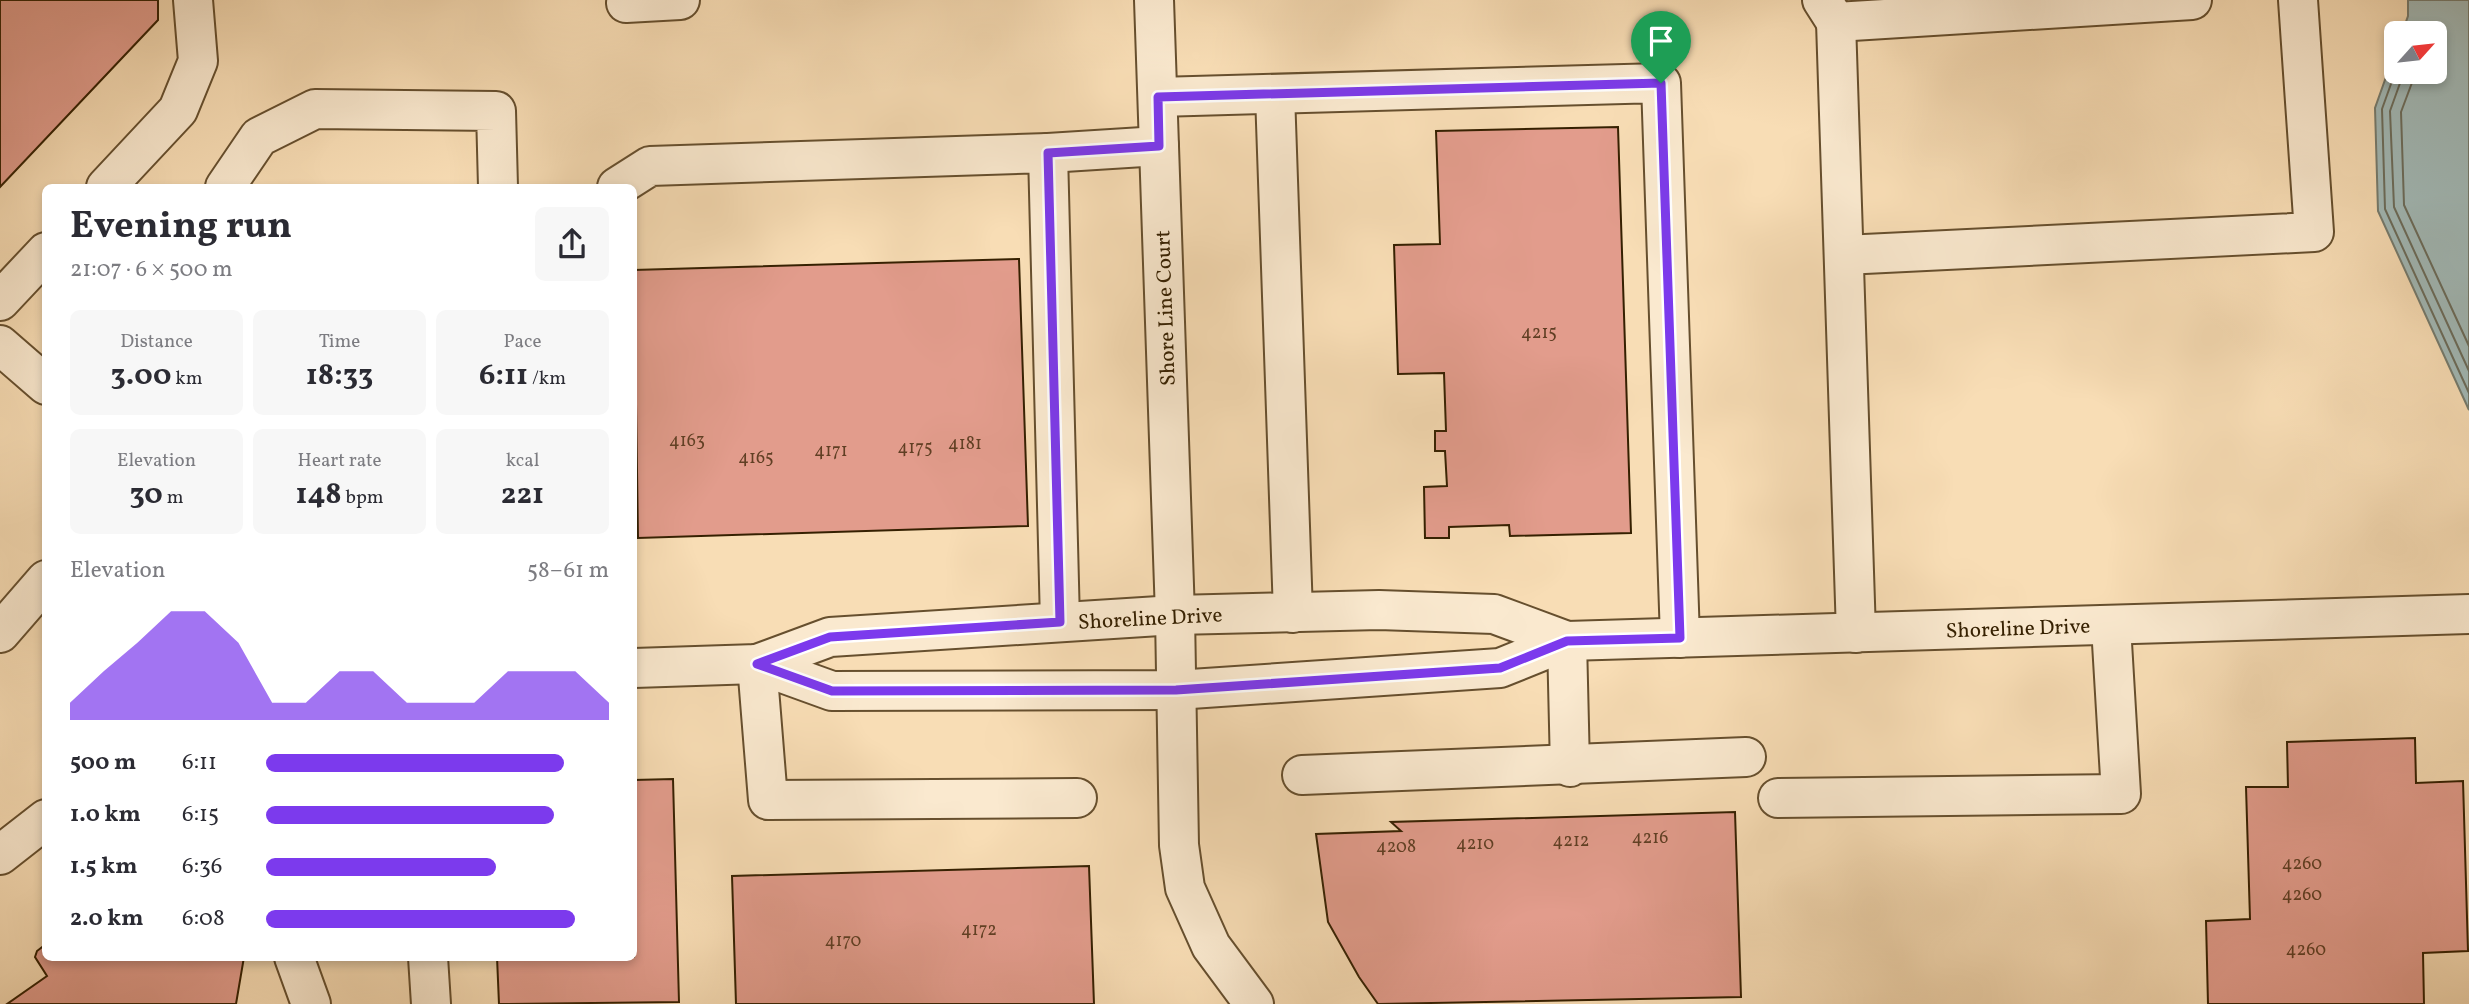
<!DOCTYPE html>
<html lang="en">
<head>
<meta charset="utf-8">
<style>
  :root { --surface:#fff; --page:#f7f7f7; --text:#2b2b33; --muted:#7c7c81; --accent:#7c3aed }
  body { margin:0; font-family:Vollkorn,serif; background:var(--page); color:var(--text); height:100vh; display:flex; flex-direction:column; font-size:26px; white-space:nowrap }
  * { box-sizing:border-box; margin:0 }
  p { font-size:23px; color:var(--muted) }
  .icon { flex:none; width:38px; height:38px; fill:none; stroke:currentColor; stroke-width:2; stroke-linecap:round; stroke-linejoin:round }
  .map { position:relative; flex:1; overflow:hidden }
  .sheet { position:absolute; left:42px; top:184px; width:595px; height:777px; display:flex; flex-direction:column; background:var(--surface); border-radius:10px; box-shadow:0 4px 10px #0003 }
  .sheet>* { flex:none }
  .needle { width:46px; rotate:63deg }
  .buttons { position:absolute; left:2384px; top:21px; display:grid; gap:14px }
  .buttons a { display:grid; place-items:center; width:63px; height:63px; border-radius:10px; background:var(--surface); box-shadow:0 4px 10px #0003; font-size:35px }
  .pin { position:absolute; display:grid; place-items:center; width:60px; height:60px; color:#fff; margin:-72px -30px; border-radius:50% 50% 50% 0; rotate:-45deg; box-shadow:0 0 7px #0007 }
  .pin .icon { rotate:45deg }
  .round { display:grid; place-items:center; flex:none; width:74px; height:74px; border-radius:10px; background:var(--page) }
  .summary { display:flex; align-items:center; justify-content:space-between; height:119px; padding:0 28px }
  h1 { font-size:38px; font-weight:700; line-height:52px }
  .figures { display:grid; grid-template-columns:repeat(3,1fr); gap:10px; height:119px; padding:7px 28px }
  .figures div { display:grid; align-content:center; border-radius:10px; background:var(--page); text-align:center }
  .figures b { font-size:30px; font-weight:700 }
  .figures small { font-size:19px; font-weight:400 }
  .figures p { font-size:19px }
  .chart { height:196px; padding:14px 28px }
  .chart p { display:flex; justify-content:space-between }
  .chart svg { width:100%; height:126px; margin-top:7px; fill:var(--accent); opacity:.7 }
  ul { padding:0 28px; list-style:none; font-size:23px }
  li { display:grid; grid-template-columns:112px 84px 1fr; align-items:center; height:52px }
  li i { height:18px; border-radius:9px; background:var(--accent) }
  .map>svg:first-child { display:block }
  .water { fill:#a2bab8; stroke:#767c6f; stroke-width:2 }
  .lines { fill:none; stroke-linecap:round; stroke-linejoin:round }
  .shore { stroke:#6c6d5c; stroke-width:2 }
  .building { fill:#e29c8c; stroke:#352001; stroke-width:2 }
  .minor-casing { stroke:#664f2e; stroke-width:42 }
  .minor { stroke:#fae9cf; stroke-width:38 }
  .route-casing { stroke:#fff; stroke-width:14 }
  .route { stroke:#7c3aed; stroke-width:9 }
  .labels { text-anchor:middle; stroke-width:7; stroke-linejoin:round; paint-order:stroke }
  .number-label { font-size:18px; fill:#603f24 }
  .street-label { font-size:21px; fill:#352001; stroke:#fae9cf }
</style>
</head>
<body>
<div class="map">
<svg width="2469" height="1004" viewBox="0 0 2469 1004">
  <rect width="100%" height="100%" fill="#f8ddb5"/>
  <filter id="stains"><feTurbulence type="fractalNoise" baseFrequency=".00286" numOctaves="4"/><feColorMatrix values="0 0 0 0 .2 0 0 0 0 .09 0 0 0 0 .02 0 0 0 .5 -.17"/></filter>
  <radialGradient id="worn" r=".72"><stop offset=".6" stop-color="#630" stop-opacity="0"/><stop offset="1" stop-color="#630" stop-opacity=".3"/></radialGradient>
  <!-- water -->
  <path class="water" d="M2408,0h61v410l-91,-199 -3,-103 21,-59v23h38v-39h-32l6,-17z"/>
  <g class="lines">
    <!-- shore -->
    <g class="shore">
      <path d="M2396,70l-14,39 3,100 84,184"/>
      <path d="M2404,72l-14,39 4,96 75,164"/>
      <path d="M2416,72l-15,40 3,93 65,141"/>
    </g>
  </g>
  <!-- building -->
  <g class="building">
    <path d="M0,0h158v20l-158,167z"/>
    <path d="M1618,127l13,406 -121,3 -1,-11 -60,2v11h-24l-1,-51 23,-1 -2,-35h-10v-20h11l-2,-58 -46,1 -4,-129 46,-1 -4,-113z"/>
    <path d="M1019,259l9,267 -390,12 -4,-268z"/>
    <path d="M2415,738l1,45 47,-2 5,170 -45,2 1,51h-216l-2,-83 44,-2 -4,-132h42l-1,-45z"/>
    <path d="M673,779l6,223 -180,2 -2,-47h137v-177z"/>
    <path d="M1735,812l6,185 -363,7 -19,-27 -31,-55 -12,-88 85,-3 -10,-9z"/>
    <path d="M1089,866l5,138h-358l-4,-128z"/>
    <path d="M46,944v13h198l-8,47h-229l40,-28 -12,-19 2,-6z"/>
  </g>
  <g class="lines">
    <defs>
      <g id="minor">
        <path d="M1154,0l21,615 4,230 6,43 26,58 43,58"/>
        <path d="M1822,0l14,22 356,-22"/>
        <path d="M626,3l54,-3"/>
        <path d="M1836,22l20,611"/>
        <path d="M1275,94l18,519"/>
        <path d="M1158,97l503,-14 19,555"/>
        <path d="M1048,153l111,-7"/>
        <path d="M106,187l72,-77 20,-49 -5,-61"/>
        <path d="M225,187l34,-50 56,-28 181,2 2,76"/>
        <path d="M617,187l33,-21 398,-13 12,469"/>
        <path d="M1844,255l470,-23 -16,-232"/>
        <path d="M0,301l46,-49"/>
        <path d="M0,345l46,40"/>
        <path d="M0,633l46,-53"/>
        <path d="M1567,641l3,126"/>
        <path d="M757,664l75,27 344,-1 324,-22 67,-27 902,-27"/>
        <path d="M757,664l11,136 309,-2"/>
        <path d="M634,668l123,-4 73,-27 345,-22 204,-5 115,4 73,27"/>
        <path d="M1302,775l444,-18"/>
        <path d="M1778,798l343,-4 -10,-168"/>
        <path d="M0,855l46,-36"/>
        <path d="M294,957l17,47"/>
        <path d="M428,957l3,47"/>
      </g>
    </defs>
    <!-- minor casing -->
    <use href="#minor" class="minor-casing"/>
    <!-- minor -->
    <use href="#minor" class="minor"/>
  </g>
  <g class="lines">
    <defs>
      <path id="route" d="M1661,83l19,555 -113,3 -67,27 -324,22 -344,1 -75,-27 73,-27 230,-15 -12,-469 111,-7 -1,-49z"/>
    </defs>
    <!-- route casing -->
    <use href="#route" class="route-casing"/>
    <!-- route -->
    <use href="#route" class="route"/>
  </g>
  <g class="labels">
    <!-- number labels -->
    <g class="number-label">
      <text x="1539" y="338">4215</text>
      <text x="687" y="446">4163</text>
      <text x="965" y="449">4181</text>
      <text x="915" y="453">4175</text>
      <text x="831" y="456">4171</text>
      <text x="756" y="463">4165</text>
      <text x="1650" y="843">4216</text>
      <text x="1571" y="846">4212</text>
      <text x="1475" y="849">4210</text>
      <text x="1396" y="852">4208</text>
      <text x="2302" y="869">4260</text>
      <text x="2302" y="900">4260</text>
      <text x="979" y="935">4172</text>
      <text x="843" y="946">4170</text>
      <text x="2306" y="955">4260</text>
    </g>
    <!-- street labels -->
    <g class="street-label">
      <text transform="translate(1165 308) rotate(-92)" y="7">Shore Line Court</text>
      <text transform="translate(1150 618) rotate(-3)" y="7">Shoreline Drive</text>
      <text transform="translate(2018 628) rotate(-2)" y="7">Shoreline Drive</text>
    </g>
  </g>
  <rect width="100%" height="100%" filter="url(#stains)"/>
  <rect width="100%" height="100%" fill="url(#worn)"/>
</svg>
<div class="buttons">
<a><svg class="needle" viewBox="-14 -14 28 28"><path d="M0-13l5 13h-10z" fill="#e53935"/><path d="M0 13l5-13h-10z" fill="#7c7c81"/></svg></a>
</div>
<div class="pin" style="left:1661px;top:83px;background:#1e9e55"><svg class="icon" aria-label="arrive" viewBox="0 0 24 24"><path d="M6 21V4h12l-3 4 3 4H6"/></svg></div>
<section class="sheet">
<div class="summary"><div><h1>Evening run</h1><p>21:07 · 6 × 500 m</p></div><a class="round"><svg class="icon" aria-label="share" viewBox="0 0 24 24"><path d="M12 15V3M7 8l5-5 5 5M5 13v7h14v-7"/></svg></a></div>
<div class="figures">
<div><p>Distance</p><b>3.00<small> km</small></b></div>
<div><p>Time</p><b>18:33</b></div>
<div><p>Pace</p><b>6:11<small> /km</small></b></div>
</div>
<div class="figures">
<div><p>Elevation</p><b>30<small> m</small></b></div>
<div><p>Heart rate</p><b>148<small> bpm</small></b></div>
<div><p>kcal</p><b>221</b></div>
</div>
<div class="chart"><p><span>Elevation</span>58–61 m</p>
<svg viewBox="0 0 160 44" preserveAspectRatio="none"><path d="M0 44V38L10 27L20 17L30 6L40 6L50 17L60 38L70 38L80 27L90 27L100 38L110 38L120 38L130 27L140 27L150 27L160 38V44z"/></svg>
</div>
<ul>
<li><b>500 m</b>6:11<i style="width:87%"></i></li>
<li><b>1.0 km</b>6:15<i style="width:84%"></i></li>
<li><b>1.5 km</b>6:36<i style="width:67%"></i></li>
<li><b>2.0 km</b>6:08<i style="width:90%"></i></li>
</ul>
</section>
</div>
</body>
</html>
